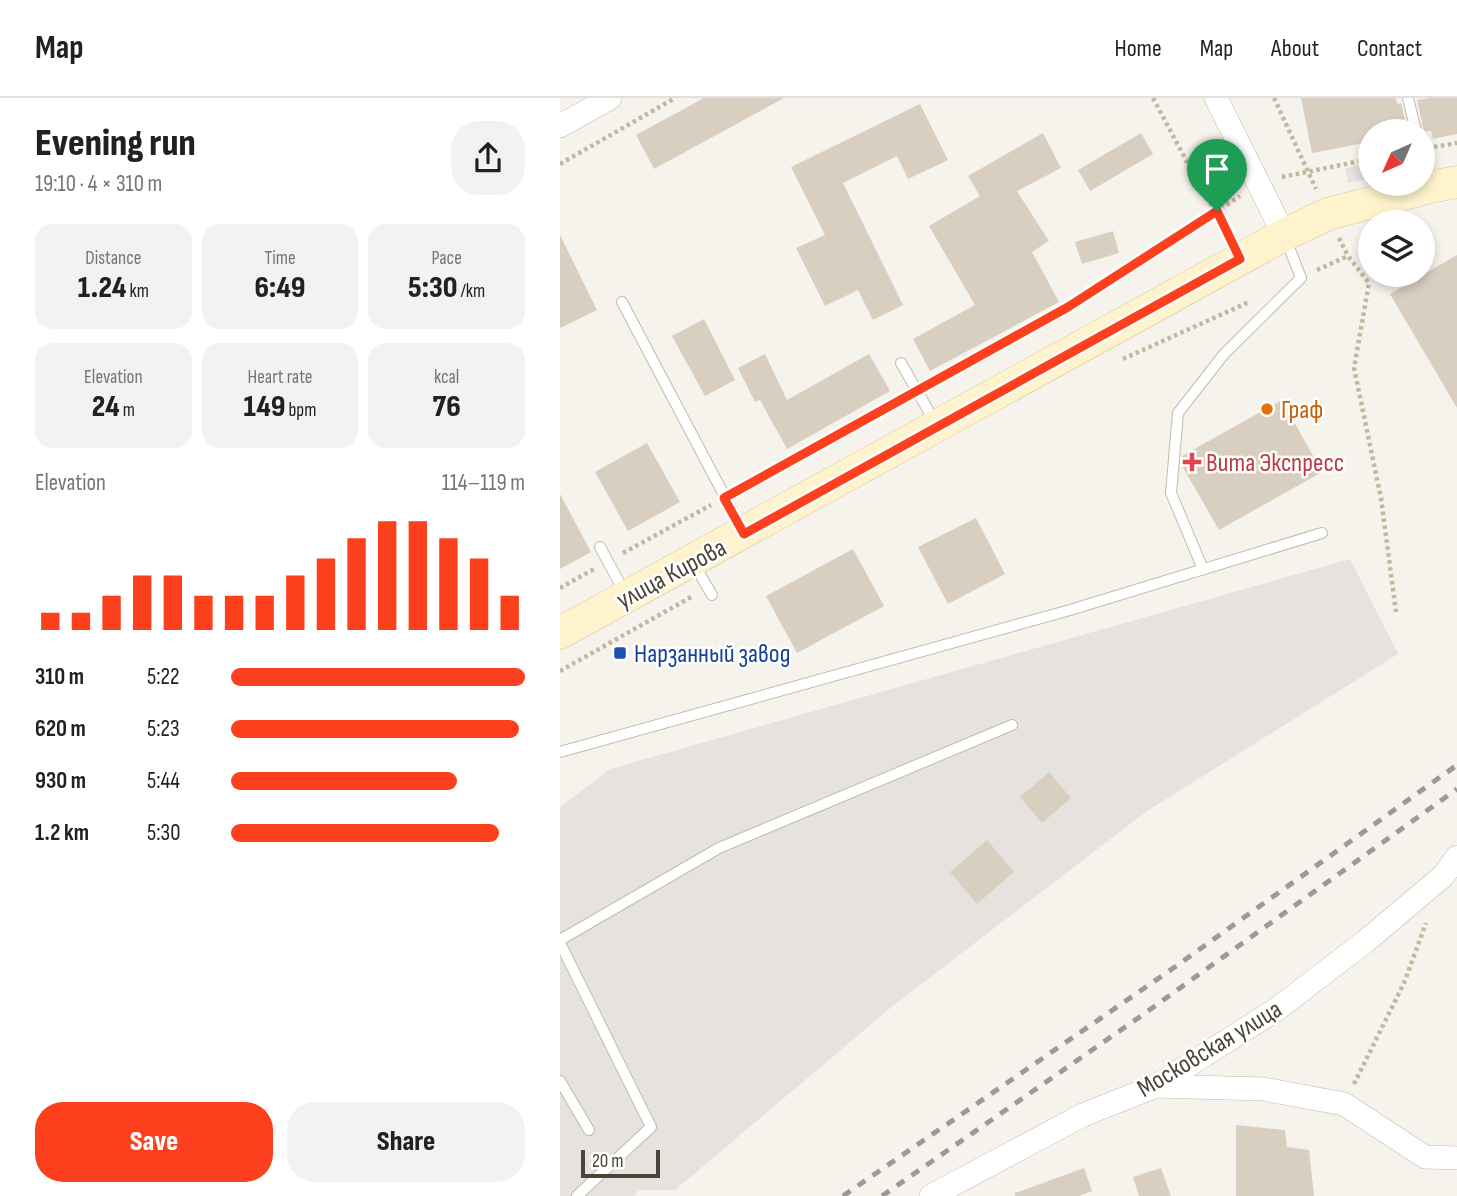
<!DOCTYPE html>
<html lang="en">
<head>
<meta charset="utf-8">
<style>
  :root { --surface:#fff; --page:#f2f2f2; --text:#202124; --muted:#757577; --line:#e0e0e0; --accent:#fc3f1d }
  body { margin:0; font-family:"Sofia Sans Condensed",sans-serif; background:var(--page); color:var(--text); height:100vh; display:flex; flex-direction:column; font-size:26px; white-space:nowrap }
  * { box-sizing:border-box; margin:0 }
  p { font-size:23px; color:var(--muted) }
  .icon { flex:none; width:38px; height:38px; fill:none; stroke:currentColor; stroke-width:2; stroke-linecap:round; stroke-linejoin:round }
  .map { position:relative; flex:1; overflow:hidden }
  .side { display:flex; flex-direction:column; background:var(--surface); width:560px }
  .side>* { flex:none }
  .needle { width:46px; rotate:225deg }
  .buttons { position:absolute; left:798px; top:21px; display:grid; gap:14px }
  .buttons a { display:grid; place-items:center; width:77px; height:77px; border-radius:50%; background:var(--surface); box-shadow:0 4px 10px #0003; font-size:35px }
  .scale { position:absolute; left:21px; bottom:18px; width:79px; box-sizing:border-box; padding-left:7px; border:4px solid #4b4439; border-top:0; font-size:19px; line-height:24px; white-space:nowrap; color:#4b4439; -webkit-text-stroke:5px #fff; paint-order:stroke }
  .pin { position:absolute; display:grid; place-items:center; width:60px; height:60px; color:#fff; margin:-72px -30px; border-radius:50% 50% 50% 0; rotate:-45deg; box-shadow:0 0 7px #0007 }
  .pin .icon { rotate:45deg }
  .round { display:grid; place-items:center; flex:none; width:74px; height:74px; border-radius:28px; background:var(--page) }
  .overview { display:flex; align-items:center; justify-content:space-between; height:119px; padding:0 35px }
  h1 { font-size:38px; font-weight:800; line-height:52px }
  .metrics { display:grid; grid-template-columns:repeat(3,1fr); gap:10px; height:119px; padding:7px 35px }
  .metrics div { display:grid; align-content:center; border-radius:18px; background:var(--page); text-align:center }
  .metrics b { font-size:30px; font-weight:800 }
  .metrics small { font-size:19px; font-weight:400 }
  .metrics p { font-size:19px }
  .chart { height:196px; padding:14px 35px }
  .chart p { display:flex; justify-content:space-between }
  .chart svg { width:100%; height:126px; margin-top:7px; stroke:var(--accent); stroke-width:6 }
  .action { display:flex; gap:14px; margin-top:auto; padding:14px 35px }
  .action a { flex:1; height:80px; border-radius:28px; background:var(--accent); color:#fff; font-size:28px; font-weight:800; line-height:80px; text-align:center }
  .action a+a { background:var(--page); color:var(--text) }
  ul { padding:0 35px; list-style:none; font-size:23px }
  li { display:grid; grid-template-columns:112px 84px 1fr; align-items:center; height:52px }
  li i { height:18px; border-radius:9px; background:var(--accent) }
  header { display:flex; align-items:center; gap:42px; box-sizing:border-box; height:98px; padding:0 35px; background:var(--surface); border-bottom:2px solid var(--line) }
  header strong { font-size:33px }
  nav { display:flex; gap:38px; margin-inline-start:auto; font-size:24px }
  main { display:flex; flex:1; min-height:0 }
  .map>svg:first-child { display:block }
  .industrial { fill:#e6e2dd }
  .parking { fill:#e5e3e0 }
  .building { fill:#d8cfc1 }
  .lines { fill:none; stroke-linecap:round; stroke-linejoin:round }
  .lane-casing { stroke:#c2bbae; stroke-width:12 }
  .street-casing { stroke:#c2bbae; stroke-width:24 }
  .secondary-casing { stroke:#d6c79b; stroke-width:33 }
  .path { stroke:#c4b79f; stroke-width:4.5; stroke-dasharray:3.5 3.5; stroke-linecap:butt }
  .lane { stroke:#fff; stroke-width:10 }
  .street { stroke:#fff; stroke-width:23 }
  .secondary { stroke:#fff3cd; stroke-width:32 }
  .rail { stroke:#9a9a9a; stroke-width:5; stroke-dasharray:9 9; stroke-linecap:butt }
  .route-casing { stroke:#fff; stroke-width:14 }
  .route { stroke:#fc3f1d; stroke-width:9 }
  .food-dot { fill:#e8710a; stroke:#fff; stroke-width:2.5 }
  .health-dot { fill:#e0444e; stroke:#fff; stroke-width:2.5 }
  .transit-dot { fill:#1a4fb4; stroke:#fff; stroke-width:2.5 }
  .labels { text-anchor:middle; stroke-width:5; stroke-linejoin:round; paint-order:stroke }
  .food-label { font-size:26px; fill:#c56008; stroke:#fff; text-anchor:start }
  .health-label { font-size:26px; fill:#be3a42; stroke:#fff; text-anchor:start }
  .street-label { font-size:26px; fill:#4b4439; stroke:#fff }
  .transit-label { font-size:26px; fill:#164399; stroke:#fff; text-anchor:start }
</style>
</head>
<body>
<header>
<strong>Map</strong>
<nav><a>Home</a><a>Map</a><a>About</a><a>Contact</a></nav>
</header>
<main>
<section class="side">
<div class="overview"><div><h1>Evening run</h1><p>19:10 · 4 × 310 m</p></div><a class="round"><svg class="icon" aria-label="share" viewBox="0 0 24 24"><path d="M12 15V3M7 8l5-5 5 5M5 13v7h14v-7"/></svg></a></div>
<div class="metrics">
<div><p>Distance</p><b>1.24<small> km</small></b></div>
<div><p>Time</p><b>6:49</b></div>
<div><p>Pace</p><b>5:30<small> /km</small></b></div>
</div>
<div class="metrics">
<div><p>Elevation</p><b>24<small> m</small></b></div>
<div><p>Heart rate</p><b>149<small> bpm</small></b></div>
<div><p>kcal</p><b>76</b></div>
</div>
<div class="chart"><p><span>Elevation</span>114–119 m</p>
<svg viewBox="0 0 160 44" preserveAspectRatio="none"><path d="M5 44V38M15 44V38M25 44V32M35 44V25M45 44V25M55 44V32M65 44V32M75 44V32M85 44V25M95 44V19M105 44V12M115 44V6M125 44V6M135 44V12M145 44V19M155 44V32"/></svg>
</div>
<ul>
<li><b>310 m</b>5:22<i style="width:100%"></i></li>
<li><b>620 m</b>5:23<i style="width:98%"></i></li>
<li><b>930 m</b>5:44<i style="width:77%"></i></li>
<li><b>1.2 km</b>5:30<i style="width:91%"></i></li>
</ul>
<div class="action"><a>Save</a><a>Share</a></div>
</section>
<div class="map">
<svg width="897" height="1098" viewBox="0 0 897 1098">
  <rect width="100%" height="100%" fill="#f6f3ec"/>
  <!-- industrial -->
  <path class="industrial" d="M790,461l48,95 -251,157 -253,194 -219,185h-36l-6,6h-73v-389l50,-38z"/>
  <!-- parking -->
  <path class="parking" d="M810,65v16l-22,4 -3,-15z"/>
  <!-- building -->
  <g class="building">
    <path d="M144,0h80l-130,71 -18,-34z"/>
    <path d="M741,0h95l1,6 4,-1 7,28h-38v11l-58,11z"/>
    <path d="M870,0h27v36l-24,5 -2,-8h-7l-7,-31z"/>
    <path d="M360,6l28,56 -40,19 -11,-23 -54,27 60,122 -30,15 -15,-30 -33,16 -29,-58 29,-13 -34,-68z"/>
    <path d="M483,35l18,35 -44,23 32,50 -17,11 27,50 -129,69 -17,-32 62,-34 -46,-79 51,-30 -12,-20z"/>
    <path d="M581,35l12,21 -63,37 -12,-21z"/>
    <path d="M553,133l6,22 -37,11 -7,-22z"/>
    <path d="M0,137l37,75 -37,18z"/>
    <path d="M897,157v153l-67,-114z"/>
    <path d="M144,221l31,61 -30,16 -33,-60z"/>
    <path d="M205,256l22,46 82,-46 21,37 -103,58 -27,-49 -5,2 -17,-34z"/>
    <path d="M722,302l40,72 -103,58 -38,-66 1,-8z"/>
    <path d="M87,345l33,59 -52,29 -33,-59z"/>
    <path d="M0,396l31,58 -31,17z"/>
    <path d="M416,420l29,56 -57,30 -30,-57z"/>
    <path d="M293,451l31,57 -87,47 -31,-57z"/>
    <path d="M489,674l22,26 -29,25 -22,-26z"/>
    <path d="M427,742l27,32 -37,32 -27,-32z"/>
    <path d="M676,1027l49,5 2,17 22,3 5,46h-78z"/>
    <path d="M524,1070l8,23 -13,5h-64v-3z"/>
    <path d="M601,1070l10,28h-32l-6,-19z"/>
  </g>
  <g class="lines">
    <defs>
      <g id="lane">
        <path d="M848,0l8,33"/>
        <path d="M863,61l6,26"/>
        <path d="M62,204l121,229"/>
        <path d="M341,265l35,61"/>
        <path d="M40,449l26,48"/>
        <path d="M134,466l18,31"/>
        <path d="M643,471l-32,-76 7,-80 46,-59 77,-76 -16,-41"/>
        <path d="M0,654l510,-142 252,-77"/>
        <path d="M0,842l159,-92 293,-123"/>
        <path d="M0,845l91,184 -74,69"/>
        <path d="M0,983l29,49"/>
      </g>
      <g id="street">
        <path d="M656,0l68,137"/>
        <path d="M0,28l50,-28"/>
        <path d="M596,988l107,3 81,15 81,53 32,1"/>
        <path d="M371,1098l152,-81 73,-29 121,-77 89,-68 77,-65 14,-19"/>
      </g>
      <path id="secondary" d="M0,535l724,-398 44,-21 102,-27 27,-5"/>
    </defs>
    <!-- lane casing -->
    <use href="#lane" class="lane-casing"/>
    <!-- street casing -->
    <use href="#street" class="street-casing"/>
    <!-- secondary casing -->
    <use href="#secondary" class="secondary-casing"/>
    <!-- path -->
    <g class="path">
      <path d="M593,0l52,98 12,15 11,23"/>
      <path d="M714,0l42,91"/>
      <path d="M874,49l23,-4"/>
      <path d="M0,66l115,-66"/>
      <path d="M722,79l88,-18"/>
      <path d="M779,140l9,18"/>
      <path d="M757,172l31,-14 21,27 -15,85 27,130 15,114"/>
      <path d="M563,261l126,-57"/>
      <path d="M373,284l135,-75 172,-111"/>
      <path d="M180,391l164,-91"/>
      <path d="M63,455l88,-48"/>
      <path d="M0,490l34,-19"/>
      <path d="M0,573l133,-75"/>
      <path d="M794,986l50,-101 22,-60"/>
    </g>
    <!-- lane -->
    <use href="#lane" class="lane"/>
    <!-- street -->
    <use href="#street" class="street"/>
    <!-- secondary -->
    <use href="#secondary" class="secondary"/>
    <!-- rail -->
    <g class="rail">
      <path d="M283,1098l329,-227 285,-204"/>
      <path d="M322,1098l259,-180 316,-227"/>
    </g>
  </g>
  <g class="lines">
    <defs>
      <path id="route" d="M657,113l23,48 -496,275 -20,-36 344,-191z"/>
    </defs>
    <!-- route casing -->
    <use href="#route" class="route-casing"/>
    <!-- route -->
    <use href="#route" class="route"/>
  </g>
  <!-- markers -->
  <circle class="food-dot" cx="707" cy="311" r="7"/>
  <path class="health-dot" d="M628.5 353.5h7v7h7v7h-7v7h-7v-7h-7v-7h7z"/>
  <rect class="transit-dot" x="53" y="548" width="14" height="14" rx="3.5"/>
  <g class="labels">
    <!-- food labels -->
    <g class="food-label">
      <text x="721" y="320">Граф</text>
    </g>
    <!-- health labels -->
    <g class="health-label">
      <text x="646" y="373">Вита Экспресс</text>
    </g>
    <!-- street labels -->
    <g class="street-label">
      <text transform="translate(111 475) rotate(-28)" y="9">улица Кирова</text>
      <text transform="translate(649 950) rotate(-31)" y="9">Московская улица</text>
    </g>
    <!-- transit labels -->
    <g class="transit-label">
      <text x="74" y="564">Нарзанный завод</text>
    </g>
  </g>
</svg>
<div class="buttons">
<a><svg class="needle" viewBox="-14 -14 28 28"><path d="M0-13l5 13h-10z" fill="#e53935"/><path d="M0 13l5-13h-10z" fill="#757577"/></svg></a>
<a><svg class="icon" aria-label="layers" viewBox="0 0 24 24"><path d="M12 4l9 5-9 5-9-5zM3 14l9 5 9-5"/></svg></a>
</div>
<div class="scale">20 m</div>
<div class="pin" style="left:657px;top:113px;background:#1e9e55"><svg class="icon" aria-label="arrive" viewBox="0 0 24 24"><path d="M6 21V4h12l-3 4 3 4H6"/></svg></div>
</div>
</main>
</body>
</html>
